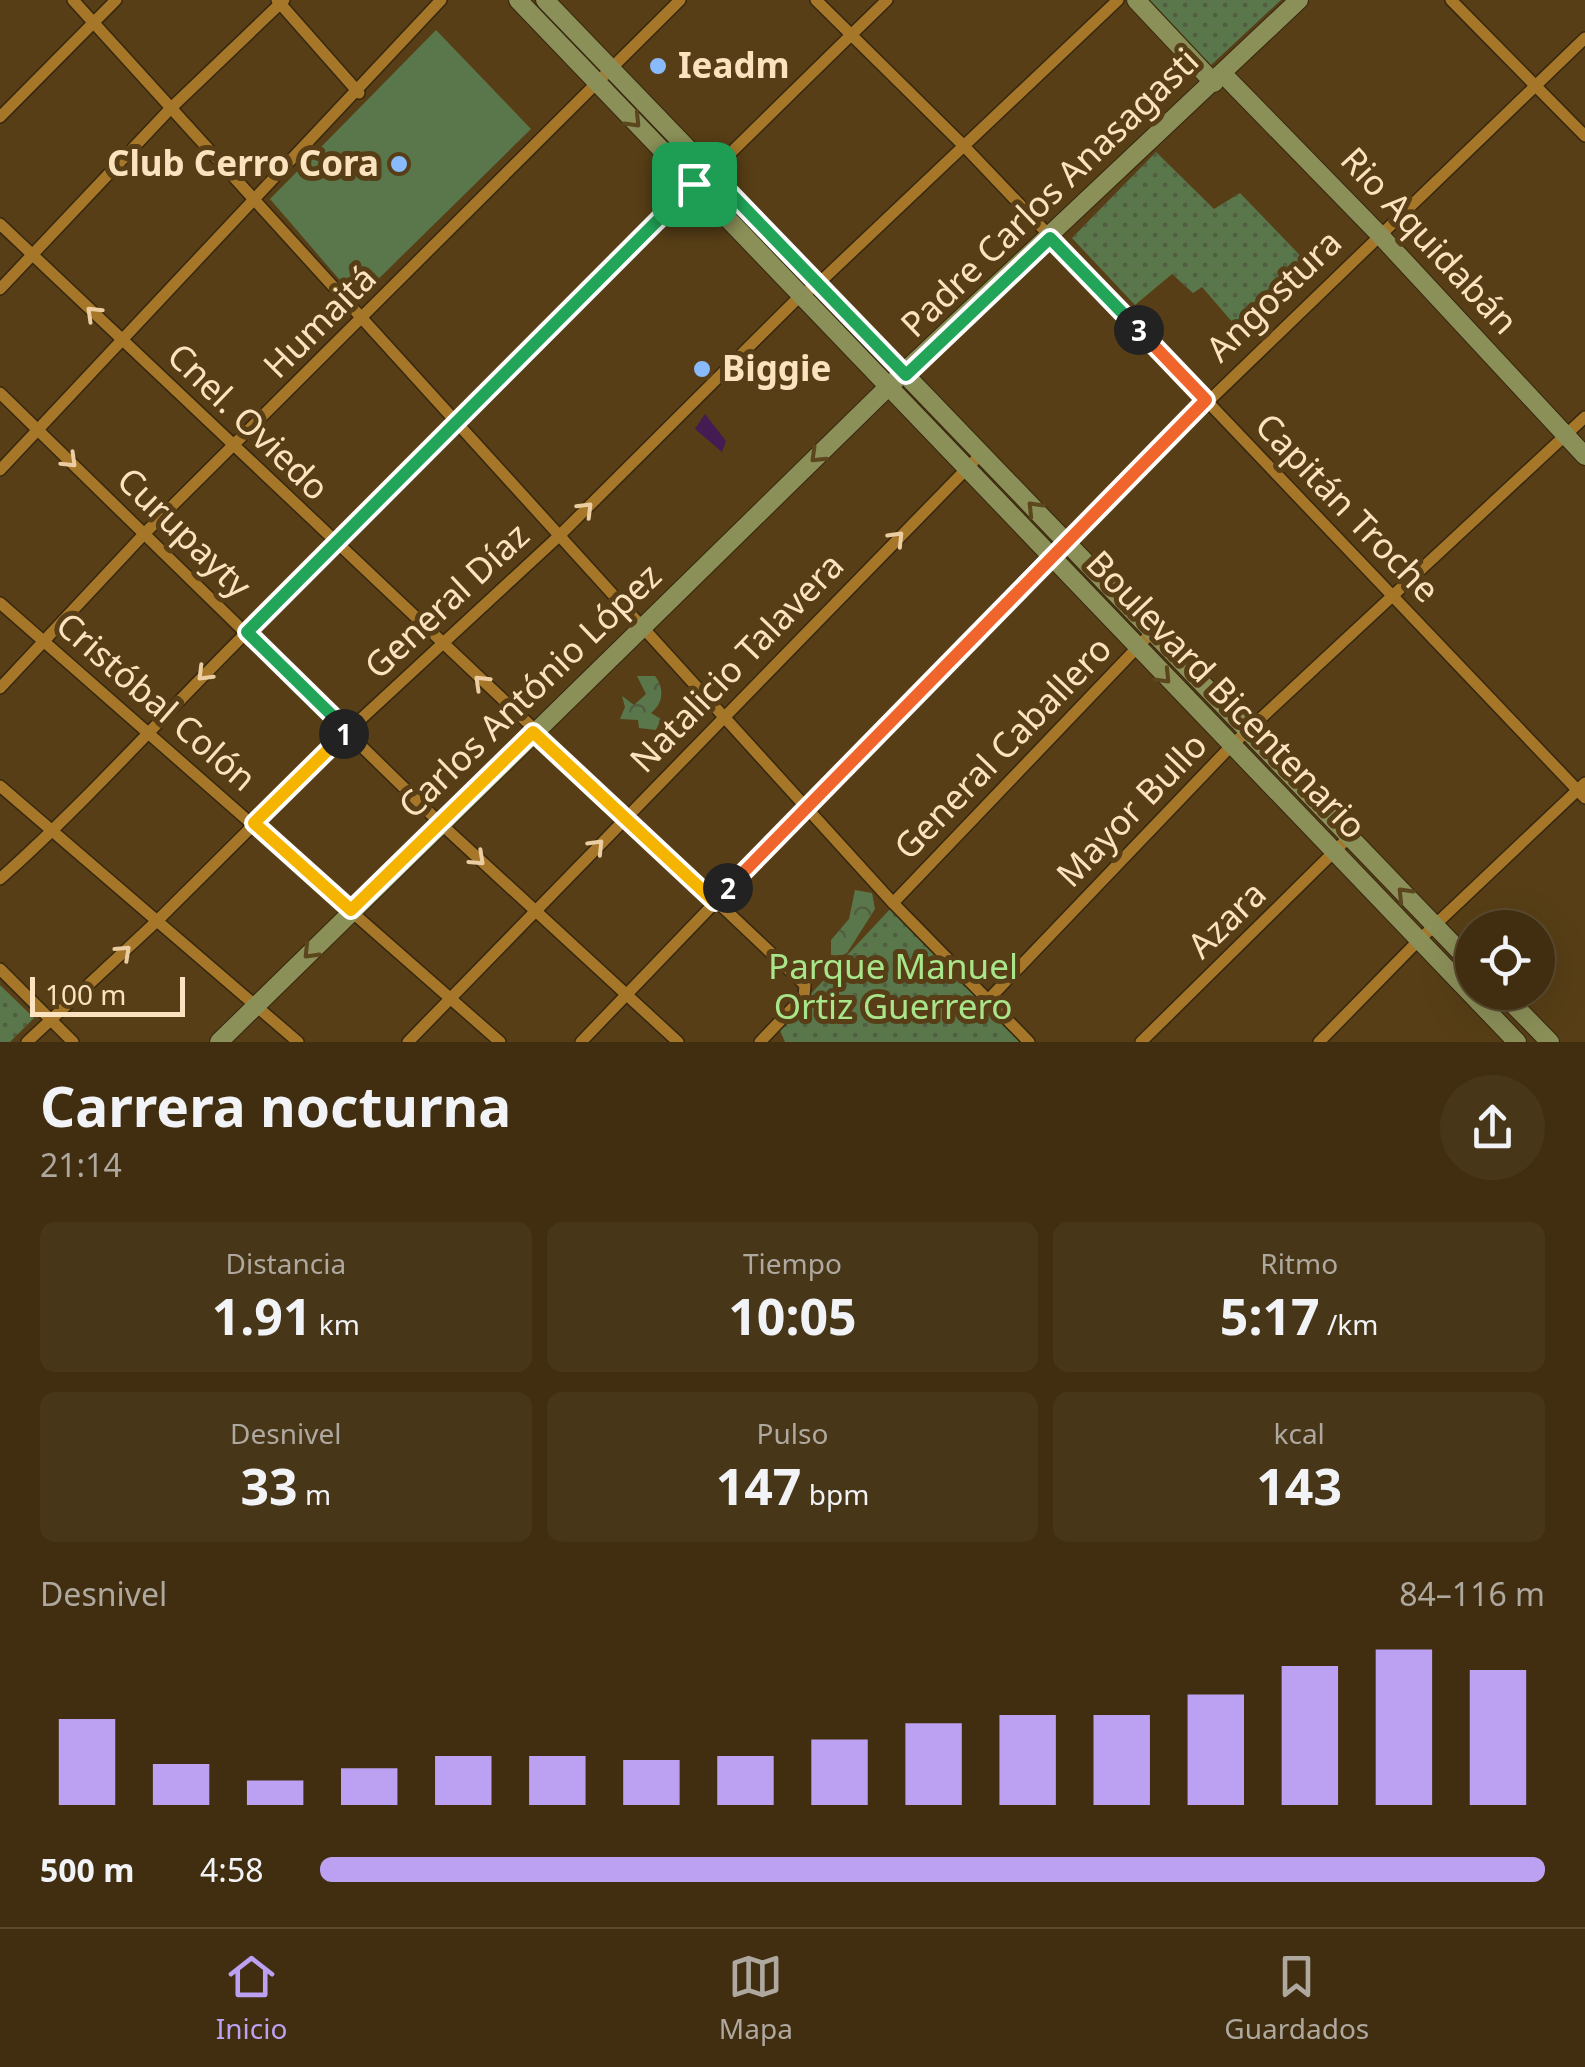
<!DOCTYPE html>
<html lang="es">
<head>
<meta charset="utf-8">
<style>
  :root { --surface:#412e10; --page:#483619; --text:#f1f3f6; --muted:#aea89f; --line:#5a4a30; --accent:#bca0f2 }
  body { margin:0; font-family:"Noto Sans",sans-serif; background:var(--page); color:var(--text); height:100vh; display:flex; flex-direction:column; font-size:38px; white-space:nowrap }
  * { box-sizing:border-box; margin:0 }
  p { font-size:32px; color:var(--muted) }
  .icon { flex:none; width:55px; height:55px; fill:none; stroke:currentColor; stroke-width:2; stroke-linecap:round; stroke-linejoin:round }
  .map { position:relative; height:1042px; overflow:hidden }
  .side { display:flex; flex-direction:column; background:var(--surface); flex:1 }
  .side>* { flex:none }
  .tools { position:absolute; left:1455px; top:910px; display:grid; gap:20px }
  .tools a { display:grid; place-items:center; width:100px; height:100px; border-radius:50%; background:var(--surface); box-shadow:0 10px 40px #0002,0 0 0 2px var(--line); font-size:50px }
  .scale { position:absolute; left:30px; bottom:25px; width:155px; box-sizing:border-box; padding-left:10px; border:5px solid #fce3bf; border-top:0; font-size:28px; line-height:35px; white-space:nowrap; color:#fce3bf; -webkit-text-stroke:8px #573e16; paint-order:stroke }
  .pin { position:absolute; display:grid; place-items:center; width:85px; height:85px; color:#fff; margin:-42px; border-radius:20px; box-shadow:0 5px 15px #0006 }
  .km { position:absolute; width:50px; height:50px; margin:-25px; border-radius:50%; background:#222; color:#fff; font-size:28px; line-height:50px; text-align:center }
  .round { display:grid; place-items:center; flex:none; width:105px; height:105px; border-radius:52px; background:var(--page) }
  .overview { display:flex; align-items:center; justify-content:space-between; height:170px; padding:0 40px }
  h1 { font-size:55px; font-weight:700; line-height:75px }
  .figures { display:grid; grid-template-columns:repeat(3,1fr); gap:15px; height:170px; padding:10px 40px }
  .figures div { display:grid; align-content:center; border-radius:15px; background:var(--page); text-align:center }
  .figures b { font-size:50px; font-weight:700 }
  .figures small { font-size:28px; font-weight:400 }
  .figures p { font-size:28px }
  .chart { height:280px; padding:20px 40px }
  .chart p { display:flex; justify-content:space-between }
  .chart svg { width:100%; height:180px; margin-top:10px; stroke:var(--accent); stroke-width:6 }
  ul { padding:0 40px; list-style:none; font-size:32px }
  li { display:grid; grid-template-columns:160px 120px 1fr; align-items:center; height:75px }
  li i { height:25px; border-radius:12px; background:var(--accent) }
  .dock { display:flex; justify-content:space-around; align-items:center; height:140px; border-top:2px solid var(--line); background:var(--surface); font-size:28px; color:var(--muted) }
  .dock a { display:grid; justify-items:center; gap:5px }
  .dock .current { color:var(--accent) }
  .map>svg:first-child { display:block }
  .grass { fill:#59774b }
  .forest { fill:url(#forest-crowns) }
  .park { fill:url(#park-dots) }
  .water { fill:#451b54 }
  .lines { fill:none; stroke-linecap:round; stroke-linejoin:round }
  .street-casing { stroke:#36270f; stroke-width:14 }
  .secondary-casing { stroke:#36270f; stroke-width:20 }
  .street { stroke:#a67729; stroke-width:11 }
  .secondary { stroke:#8b8f58; stroke-width:18 }
  .oneway { stroke:#5c461d }
  .oneway2 { stroke:#ebcda1 }
  .split-1-casing { stroke:#fff; stroke-width:20 }
  .split-2-casing { stroke:#fff; stroke-width:20 }
  .split-3-casing { stroke:#fff; stroke-width:20 }
  .split-4-casing { stroke:#fff; stroke-width:20 }
  .split-1 { stroke:#22a559; stroke-width:12 }
  .split-2 { stroke:#f5b400; stroke-width:12 }
  .split-3 { stroke:#f0652b; stroke-width:12 }
  .split-4 { stroke:#22a559; stroke-width:12 }
  .poi-dot { fill:#89bafc; stroke:#573e16; stroke-width:4 }
  .labels { text-anchor:middle; stroke-width:10; stroke-linejoin:round; paint-order:stroke }
  .poi-label { font-size:35px; font-weight:bold; fill:#fce3bf; stroke:#573e16; text-anchor:start }
  .street-label { font-size:35px; fill:#fce3bf; stroke:#573e16 }
  .park-label { font-size:35px; fill:#a9e68b; stroke:#573e16 }
</style>
</head>
<body>
<div class="map">
<svg width="1585" height="1042" viewBox="0 0 1585 1042">
  <defs>
    <pattern id="forest-crowns" width="20" height="18" patternUnits="userSpaceOnUse" patternTransform="scale(2.5)"><rect width="20" height="18" fill="#59774b"/><path d="M2 6a3 3 0 1 1 6 0M12 15a3 3 0 1 1 6 0" fill="none" stroke="#525e42"/></pattern>
    <pattern id="park-dots" width="8" height="8" patternUnits="userSpaceOnUse" patternTransform="scale(2.5)"><rect width="8" height="8" fill="#59774b"/><path d="M2 2h.1M6 6h.1" fill="none" stroke="#525e42" stroke-width="1.8" stroke-linecap="round"/></pattern>
  </defs>
  <rect width="100%" height="100%" fill="#573e16"/>
  <!-- grass -->
  <path class="grass" d="M436,30l95,99 -174,171 -87,-101z"/>
  <!-- forest -->
  <g class="forest">
    <path d="M637,676h18c10,13 8,28 -4,37l10,6 -5,11 -17,-2 -1,-8 -18,-1 5,-12 -3,-11 12,9 12,-11z"/>
    <path d="M855,890l17,3 3,16 -28,44 -16,7v-20l18,-21z"/>
  </g>
  <!-- park -->
  <g class="park">
    <path d="M1150,0h131l-70,65z"/>
    <path d="M1156,152l58,57 26,-16 75,78 -68,68 -45,-52 -9,6 -21,-19 -37,31 -63,-67z"/>
    <path d="M892,907l133,135h-240l-6,-14z"/>
    <path d="M0,985l34,33 -24,24h-10z"/>
  </g>
  <!-- water -->
  <path class="water" d="M705,414l21,27 -4,11 -27,-23z"/>
  <g class="lines">
    <defs>
      <g id="street">
        <path d="M73,0l820,903 136,139"/>
        <path d="M277,0l82,93"/>
        <path d="M816,0l148,146 621,652"/>
        <path d="M1451,0l134,136"/>
        <path d="M0,117l116,-117"/>
        <path d="M0,224l805,761 -1,11 -44,46"/>
        <path d="M0,289l170,-180 114,-109"/>
        <path d="M0,393l440,430 238,219"/>
        <path d="M0,470l441,-470"/>
        <path d="M0,603l500,439"/>
        <path d="M0,688l145,-155 535,-533"/>
        <path d="M0,786l298,256"/>
        <path d="M0,879c92,-82 174,-176 262,-262 208,-206 415,-413 625,-617"/>
        <path d="M893,903l259,-271"/>
        <path d="M0,969l73,73"/>
        <path d="M987,1001l244,-255 354,-329"/>
        <path d="M27,1042l132,-123 189,-188 211,-195 241,-240 18,-12 300,-284"/>
        <path d="M408,1042l573,-588"/>
        <path d="M581,1042l467,-486 537,-518"/>
        <path d="M1141,1042l208,-205"/>
        <path d="M1319,1042l98,-100 168,-159"/>
      </g>
      <g id="secondary">
        <path d="M518,0l999,1042"/>
        <path d="M545,0l927,964"/>
        <path d="M1136,0l78,83"/>
        <path d="M1223,74l155,159 207,223"/>
        <path d="M1501,992l49,50"/>
        <path d="M219,1042l668,-654 412,-388"/>
      </g>
    </defs>
    <!-- street casing -->
    <use href="#street" class="street-casing"/>
    <!-- secondary casing -->
    <use href="#secondary" class="secondary-casing"/>
    <!-- street -->
    <use href="#street" class="street"/>
    <!-- secondary -->
    <use href="#secondary" class="secondary"/>
  </g>
  <!-- one-way arrows -->
  <defs><path id="oneway-chevron" d="M-2-3.5L2.5 0L-2 3.5" fill="none" stroke-width="1.6" stroke-linecap="round" stroke-linejoin="round" transform="scale(2.5)"/></defs>
  <g class="oneway">
    <use href="#oneway-chevron" transform="translate(634 121) rotate(46)"/>
    <use href="#oneway-chevron" transform="translate(817 456) rotate(136)"/>
    <use href="#oneway-chevron" transform="translate(1034 508) rotate(-134)"/>
    <use href="#oneway-chevron" transform="translate(1164 677) rotate(46)"/>
    <use href="#oneway-chevron" transform="translate(1404 894) rotate(-134)"/>
    <use href="#oneway-chevron" transform="translate(310 952) rotate(134)"/>
  </g>
  <g class="oneway2">
    <use href="#oneway-chevron" transform="translate(93 313) rotate(-136)"/>
    <use href="#oneway-chevron" transform="translate(70 461) rotate(44)"/>
    <use href="#oneway-chevron" transform="translate(586 509) rotate(-45)"/>
    <use href="#oneway-chevron" transform="translate(897 538) rotate(-46)"/>
    <use href="#oneway-chevron" transform="translate(204 674) rotate(135)"/>
    <use href="#oneway-chevron" transform="translate(481 682) rotate(-136)"/>
    <use href="#oneway-chevron" transform="translate(597 846) rotate(-46)"/>
    <use href="#oneway-chevron" transform="translate(478 859) rotate(43)"/>
    <use href="#oneway-chevron" transform="translate(124 952) rotate(-43)"/>
  </g>
  <g class="lines">
    <defs>
      <path id="split-1" d="M344,734l4,-3 -101,-99 447,-448"/>
      <path id="split-2" d="M344,734l-90,89 97,87 182,-178 182,170 13,-14"/>
      <path id="split-3" d="M728,888l478,-488 -67,-70"/>
      <path id="split-4" d="M694,184l15,-13 197,204 144,-137 89,92"/>
    </defs>
    <!-- split-1 casing -->
    <use href="#split-1" class="split-1-casing"/>
    <!-- split-2 casing -->
    <use href="#split-2" class="split-2-casing"/>
    <!-- split-3 casing -->
    <use href="#split-3" class="split-3-casing"/>
    <!-- split-4 casing -->
    <use href="#split-4" class="split-4-casing"/>
    <!-- split-1 -->
    <use href="#split-1" class="split-1"/>
    <!-- split-2 -->
    <use href="#split-2" class="split-2"/>
    <!-- split-3 -->
    <use href="#split-3" class="split-3"/>
    <!-- split-4 -->
    <use href="#split-4" class="split-4"/>
  </g>
  <!-- markers -->
  <g class="poi-dot">
    <circle cx="658" cy="66" r="10"/>
    <circle cx="399" cy="164" r="10"/>
    <circle cx="702" cy="369" r="10"/>
  </g>
  <g class="labels">
    <!-- poi labels -->
    <g class="poi-label">
      <text x="678" y="78">Ieadm</text>
      <text x="379" y="176" text-anchor="end">Club Cerro Cora</text>
      <text x="722" y="381">Biggie</text>
    </g>
    <!-- street labels -->
    <g class="street-label">
      <text transform="translate(1050 193) rotate(-44)" y="12">Padre Carlos Anasagasti</text>
      <text transform="translate(1429 241) rotate(47)" y="12">Rio Aquidabán</text>
      <text transform="translate(1274 296) rotate(-44)" y="12">Angostura</text>
      <text transform="translate(320 322) rotate(-45)" y="12">Humaitá</text>
      <text transform="translate(248 422) rotate(44)" y="12">Cnel. Oviedo</text>
      <text transform="translate(1347 508) rotate(46)" y="12">Capitán Troche</text>
      <text transform="translate(184 533) rotate(44)" y="12">Curupayty</text>
      <text transform="translate(447 601) rotate(-43)" y="12">General Díaz</text>
      <text transform="translate(737 663) rotate(-46)" y="12">Natalicio Talavera</text>
      <text transform="translate(530 691) rotate(-44)" y="12">Carlos António López</text>
      <text transform="translate(1226 695) rotate(46)" y="12">Boulevard Bicentenario</text>
      <text transform="translate(156 702) rotate(41)" y="12">Cristóbal Colón</text>
      <text transform="translate(1003 748) rotate(-46)" y="12">General Caballero</text>
      <text transform="translate(1132 810) rotate(-46)" y="12">Mayor Bullo</text>
      <text transform="translate(1227 920) rotate(-44)" y="12">Azara</text>
    </g>
    <!-- park labels -->
    <g class="park-label">
      <text x="893" y="979">Parque Manuel<tspan x="893" dy="40">Ortiz Guerrero</tspan></text>
    </g>
  </g>
</svg>
<div class="tools">
<a><svg class="icon" aria-label="locate" viewBox="0 0 24 24"><circle cx="12" cy="12" r="6"/><path d="M12 2v4M12 18v4M2 12h4M18 12h4"/></svg></a>
</div>
<div class="scale">100 m</div>
<div class="pin" style="left:694px;top:184px;background:#1e9e55"><svg class="icon" aria-label="arrive" viewBox="0 0 24 24"><path d="M6 21V4h12l-3 4 3 4H6"/></svg></div>
<b class="km" style="left:344px;top:734px">1</b>
<b class="km" style="left:728px;top:888px">2</b>
<b class="km" style="left:1139px;top:330px">3</b>
</div>
<section class="side">
<div class="overview"><div><h1>Carrera nocturna</h1><p>21:14</p></div><a class="round"><svg class="icon" aria-label="share" viewBox="0 0 24 24"><path d="M12 15V3M7 8l5-5 5 5M5 13v7h14v-7"/></svg></a></div>
<div class="figures">
<div><p>Distancia</p><b>1.91<small> km</small></b></div>
<div><p>Tiempo</p><b>10:05</b></div>
<div><p>Ritmo</p><b>5:17<small> /km</small></b></div>
</div>
<div class="figures">
<div><p>Desnivel</p><b>33<small> m</small></b></div>
<div><p>Pulso</p><b>147<small> bpm</small></b></div>
<div><p>kcal</p><b>143</b></div>
</div>
<div class="chart"><p><span>Desnivel</span>84–116 m</p>
<svg viewBox="0 0 160 44" preserveAspectRatio="none"><path d="M5 44V23M15 44V34M25 44V38M35 44V35M45 44V32M55 44V32M65 44V33M75 44V32M85 44V28M95 44V24M105 44V22M115 44V22M125 44V17M135 44V10M145 44V6M155 44V11"/></svg>
</div>
<ul>
<li><b>500 m</b>4:58<i style="width:100%"></i></li>
</ul>
</section>
<nav class="dock">
<a class="current"><svg class="icon" aria-label="home" viewBox="0 0 24 24"><path d="M3 11l9-7 9 7M6 9v11h12V9"/></svg>Inicio</a>
<a><svg class="icon" aria-label="map" viewBox="0 0 24 24"><path d="M3 6l6-2 6 2 6-2v14l-6 2-6-2-6 2zM9 4v14M15 6v14"/></svg>Mapa</a>
<a><svg class="icon" aria-label="saved" viewBox="0 0 24 24"><path d="M7 4h10v16l-5-4-5 4z"/></svg>Guardados</a>
</nav>
</body>
</html>
